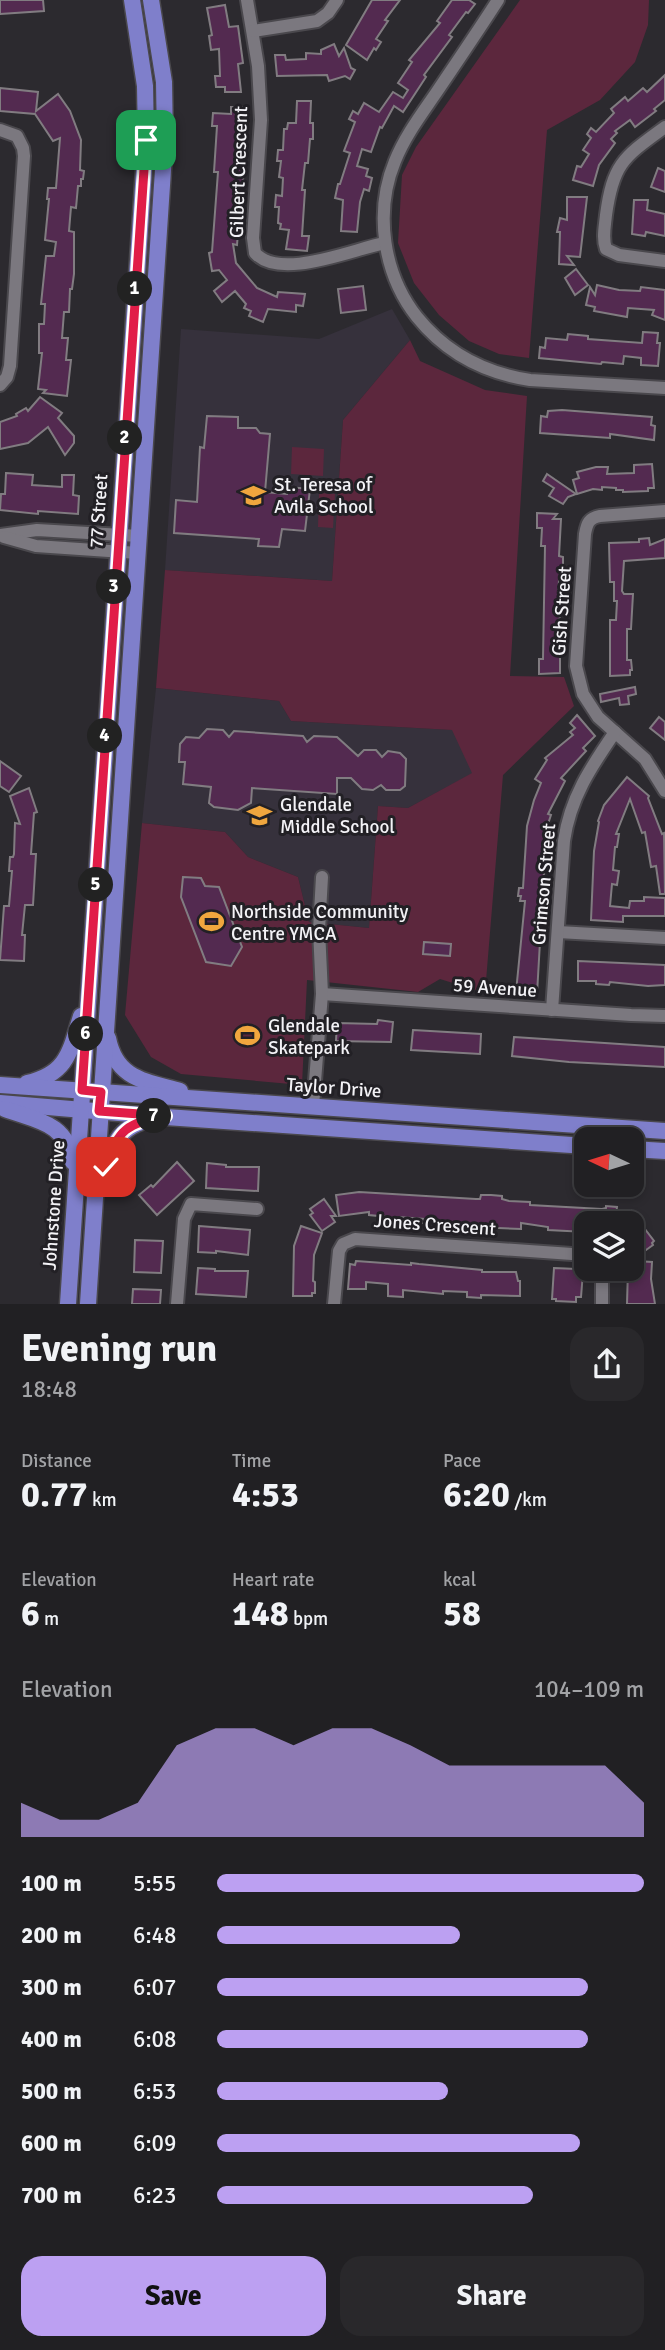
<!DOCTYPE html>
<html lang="en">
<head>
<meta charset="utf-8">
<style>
  :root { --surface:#212023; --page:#29282b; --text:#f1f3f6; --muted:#a2a3a6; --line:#3e3e41; --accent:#bca0f2 }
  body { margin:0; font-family:Signika,sans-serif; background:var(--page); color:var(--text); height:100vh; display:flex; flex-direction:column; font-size:26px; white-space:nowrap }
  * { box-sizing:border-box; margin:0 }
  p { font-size:23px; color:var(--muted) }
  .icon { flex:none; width:38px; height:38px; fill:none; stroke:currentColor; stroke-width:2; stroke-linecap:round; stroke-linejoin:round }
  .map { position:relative; height:1304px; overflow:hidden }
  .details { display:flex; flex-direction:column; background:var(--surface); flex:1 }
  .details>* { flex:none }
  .needle { width:46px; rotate:274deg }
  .buttons { position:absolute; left:574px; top:1127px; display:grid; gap:14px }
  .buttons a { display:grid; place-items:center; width:70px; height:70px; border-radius:14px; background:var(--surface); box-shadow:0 4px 10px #0003,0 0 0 2px var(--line); font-size:35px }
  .pin { position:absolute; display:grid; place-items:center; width:60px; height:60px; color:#fff; margin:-30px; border-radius:14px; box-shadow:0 4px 10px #0006 }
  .km { position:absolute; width:35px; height:35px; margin:-18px; border-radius:50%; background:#222; color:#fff; font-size:19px; line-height:35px; text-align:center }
  .round { display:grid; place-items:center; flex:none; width:74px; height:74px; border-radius:21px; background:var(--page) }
  .summary { display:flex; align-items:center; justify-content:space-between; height:119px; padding:0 21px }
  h1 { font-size:38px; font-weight:700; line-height:52px }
  .figures { display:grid; grid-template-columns:repeat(3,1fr); gap:10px; height:119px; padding:7px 21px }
  .figures div { display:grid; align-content:center }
  .figures b { font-size:35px; font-weight:700 }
  .figures small { font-size:19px; font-weight:400 }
  .figures p { font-size:19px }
  .chart { height:196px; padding:14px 21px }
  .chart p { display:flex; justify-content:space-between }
  .chart svg { width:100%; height:126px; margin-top:7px; fill:var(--accent); opacity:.7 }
  .cta { display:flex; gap:14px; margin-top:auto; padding:14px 21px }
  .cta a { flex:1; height:80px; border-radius:21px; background:var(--accent); color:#111; font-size:28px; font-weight:700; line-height:80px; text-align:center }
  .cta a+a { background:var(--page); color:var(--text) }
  ul { padding:0 21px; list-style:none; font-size:23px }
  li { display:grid; grid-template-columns:112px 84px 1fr; align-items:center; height:52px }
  li i { height:18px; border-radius:9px; background:var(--accent) }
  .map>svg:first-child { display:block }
  .built { fill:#36313c }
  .green { fill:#5c273d }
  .building { fill:#532a50; stroke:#817c81; stroke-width:2 }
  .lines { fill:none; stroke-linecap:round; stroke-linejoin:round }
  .minor-casing { stroke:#4a484d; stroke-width:16 }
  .major-casing { stroke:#4a484d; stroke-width:19 }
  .minor { stroke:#7b787f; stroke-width:12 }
  .major { stroke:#7f7fcb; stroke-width:16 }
  .route-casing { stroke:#fff; stroke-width:14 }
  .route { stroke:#e11d48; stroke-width:9 }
  .labels { text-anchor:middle; stroke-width:6; stroke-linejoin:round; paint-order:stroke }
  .street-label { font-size:19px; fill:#f3f2f6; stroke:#222025 }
  .poi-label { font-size:19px; fill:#f3f2f6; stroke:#222025; text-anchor:start }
</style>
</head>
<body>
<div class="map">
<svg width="665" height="1304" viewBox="0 0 665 1304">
  <rect width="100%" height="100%" fill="#2c2a2f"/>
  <!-- built -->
  <g class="built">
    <path d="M392,309l18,31 -67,80 -11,161 -167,-11 16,-241 138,10z"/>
    <path d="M156,688l123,13 12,20 162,9 20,43 -65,35 -30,-2 -9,122 -60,-6 -11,-45 -50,-20 -23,-25 -83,-9z"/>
  </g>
  <!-- green -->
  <g class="green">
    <path d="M520,0h129l-1,25 -13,37 -35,38 -53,30 -18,228 -30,-4 -30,-13 -30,-26 -25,-32 -16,-40 4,-68 14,-28z"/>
    <path d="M410,340l10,21 65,29 42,6 -17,280 54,1 10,29 -71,69 -18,218 -45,-14 -22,13 -111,-12 -5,105 -121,-11 -30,-17 -26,-42 17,-192 83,9 23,25 50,20 11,45 60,6 9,-122 30,2 64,-35 -20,-43 -161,-9 -12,-20 -123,-13 9,-118 167,11 11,-161z"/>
    <path d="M292,447l32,2 -1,27 -32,-2z"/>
    <path d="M319,493l16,1 -2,34 -15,-1z"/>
  </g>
  <!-- building -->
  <g class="building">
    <path d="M0,0h43l1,11 -44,3z"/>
    <path d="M372,0h28l-15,20 3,1 -12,18 5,3 -5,8 -2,-2 -7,12 -21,-15z"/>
    <path d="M452,0h17l6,4 -7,9 -2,-1 -17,23 3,2 -28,38 2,2 -23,35 -9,-6 -12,22 -2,-1 -9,25 -9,-3 -5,17 11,3 -2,7 6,2 -3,13 -5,-2 -4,13 -3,30 -16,-1 2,-31 -8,-2 3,-14h2l10,-31 -6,-2 11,-29 -6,-3 4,-8 5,3 6,-11 15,9 14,-20 10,6 5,-8 -10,-7 14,-21 -3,-2 31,-37 -3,-2z"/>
    <path d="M225,5l4,22 9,-1 5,37 -5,1 3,28h-16v-5h-9l-1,-11h5l-1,-27 -8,1 -2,-14 3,-1 -5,-27z"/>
    <path d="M334,44l5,12 5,-8 7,20 4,2 -5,9 -5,-3 -16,5 -2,-6 -50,1 -2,-21h10l1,5 20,-1v-6l15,1v-4z"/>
    <path d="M665,75v25l-11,9 2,2 -21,16 -5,-7 -15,11 2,2 -6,6 4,4 -16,22 -6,21 -20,-6 4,-14 4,1 8,-13 -6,-4 8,-12 -4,-4 4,-6 5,4 18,-19 -3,-4 14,-12 3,4 15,-13 4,4z"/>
    <path d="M0,88l38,4 -2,19 22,-17 12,17 11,29 -1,30 4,1 -1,8h-2v7h-3l-2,22 -5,-1 -2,24 5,1v42l-2,15h-2l-1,23h-5l-2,26h6l-2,22h5l-4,36 -24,-3 3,-3 -8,-1 4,-36h-3v-29h5l1,-20h-4l5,-48h8l2,-14 -11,-2 4,-41h-2l1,-11h8l4,-50 -7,3 -18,-27 -35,-3z"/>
    <path d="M297,101h14l-1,22h3v16h-3l-2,24h-3l-3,27h3l-3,46h7l-2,15 -21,-2 3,-19 -9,-1 1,-5 -3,-1 1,-16h-4l1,-12 6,1 1,-18 -4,-1 2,-16h-4l1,-11h5l1,-21h3l1,-6h8z"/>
    <path d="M231,107h13l-1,81h-6l-1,20 5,2v11l-2,-1 -2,25 -4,-1 3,19 21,25 20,9 1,-5 27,2 -2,12 -7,-1v7l-28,-3 -5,13 -14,-6 2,-5 -7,-3 2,-4 -11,-13 -13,11 -8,-11 13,-11 -8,-10 -7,1 -3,-18 3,-1 6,-80h-4l3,-46h-5l1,-13 18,1z"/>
    <path d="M658,168l7,3v21l-14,-5z"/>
    <path d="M567,197h20l-7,60 -13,-1 7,9 -15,-1 1,-32h-3l3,-14 7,2z"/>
    <path d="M634,200h14l-1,10 18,4v22l-19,-4 -1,4 -13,-2z"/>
    <path d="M576,269l12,16 -13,10 -10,-17z"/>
    <path d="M597,285l22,5 21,1 1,-4 24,3v30l-13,-5 2,-5 -26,-2 -1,9 -33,-6 1,-4 -9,-2 4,-18 5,8z"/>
    <path d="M363,286l3,24 -25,3 -3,-24z"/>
    <path d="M643,332l15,1 -1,10h3l-2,23 -17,-1v-7l-17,-2 -1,8 -21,-2 -1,2 -62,-6 1,-11 5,1 1,-10 21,2 1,-6 20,2v3l54,4z"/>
    <path d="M40,397l22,16 -4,5 16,18v7l-9,12 -17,-28 -20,16 -28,6v-27l17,-6 -1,-2 10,-6 2,3z"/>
    <path d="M562,410l90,7 -1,8 4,1 -1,14 -44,-6v4l-70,-5 1,-17 6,1 1,-6z"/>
    <path d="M207,416l31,1v11h18l4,5 10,1 -5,58 22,2 1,-7 22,2 -5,42 -23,-2 -3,18 -21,-1 1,-7 -85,-6 2,-33 21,2 3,-55 4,1z"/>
    <path d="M652,464l2,24h-6v3l-25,1v-2h-7v-2l-14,-1v3l-9,-1 -16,5 -4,-14 6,-2 -2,-6 19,-5h12l-1,7 27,-1v-8z"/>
    <path d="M6,473l27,2 -1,10 30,2v-12h12l-1,20 6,1 -1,18 -40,-3v3l-38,-4 1,-16h4z"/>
    <path d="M547,474l29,20 -8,3 -5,7 -14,-8 5,-8 -11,-7z"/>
    <path d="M537,513l20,1 -4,5h8l-2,37 4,1v25l-4,-1 -1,17h3l-3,43h2v32l-21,1v-15h4l2,-113h-4l1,-18h-5z"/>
    <path d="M649,538l1,7 15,-6v19l-41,3 -2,30 2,3h9l-2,35h-4v31h4l1,10h-2v5l-20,1v-56h6l1,-19h-3v-19h-4l-1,-39 30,-1v-3z"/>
    <path d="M635,687l1,7 -8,2 1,8 -9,1 -1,-7 -18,4 -1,-8z"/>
    <path d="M577,715l18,21 -12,12 3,3 -25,27 4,3 -17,33 3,1 -4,12 -3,45 -7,122 -21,-2 9,-91h-5l1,-5h-3l1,-8h4l4,-62 7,-26 7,-17 -6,-4 12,-19 -2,-2 28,-23 -3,-3 5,-4 -5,-5z"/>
    <path d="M659,717l6,5v18l-15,-12z"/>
    <path d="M207,729l16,1 6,7 5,-6 69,5 4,6 7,-6 23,1 21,19 6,-6h12l6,7 6,-6 12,2 6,6 -1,27 -5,4h-14l-5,-5 -8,5 -11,-1 -11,-11h-14v16l-85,-6 -1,15 -13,7 -24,-3 -5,-4 2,-16 -28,-3 2,-22h-6l1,-18 6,-7 13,1z"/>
    <path d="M0,761l21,15 -12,16 -9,-6z"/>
    <path d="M627,777l22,19 -1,2 14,36 2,-1 1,61h-5l-4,-28 -5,1 -6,-35 -3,1 -12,-34 -14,35h3l-2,13h-2l-2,23 6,1 -2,14 -5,-1 -2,22 19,2 1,-7h14v-4l21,1v18h-42v6l-32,-2 3,-69 5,-29 -1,-1 6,-16z"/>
    <path d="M29,788l8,24 -3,1 -3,41h5l-3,51h-8l-3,30h3l-1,26 -24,-1 4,-54h5l3,-35h-3l1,-14h3l1,-3 1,-31 5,1 -10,-28z"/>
    <path d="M183,877l18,1 4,8 14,1 23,60 -11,19 -25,-4 -25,-65z"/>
    <path d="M424,942l27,2 -1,12 -27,-2z"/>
    <path d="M578,961l87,4v20l-17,1 -38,-4 -1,3 -13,-1v-3h-18z"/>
    <path d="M378,1020l15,2 -2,20 -55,-1 1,-18 40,1z"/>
    <path d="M413,1030l68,4 -1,20 -69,-4z"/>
    <path d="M514,1037l151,10v20l-96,-5 -57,-6z"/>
    <path d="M177,1162l17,19 -37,34 -18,-20 12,-10 2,2z"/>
    <path d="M207,1163l19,2v2h33l-1,24 -52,-3z"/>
    <path d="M359,1192l117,7h4l1,-4h10l11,1v3l7,2 21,1v3l72,4 4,-1v-2l11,1 -2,16h-29v9l-38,-2v-3l-27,-4v6l-47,-2 -28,-5 -23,1 1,-4 -25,-2 -1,4 -10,-1v-3l-19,-2v-3l-30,4 -3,-21z"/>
    <path d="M324,1199l12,17h-5l4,6 -13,9 -12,-16 3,-2 -3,-4z"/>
    <path d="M632,1212l22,29 -2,2 1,2 -21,15v-37h-10l10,-8z"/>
    <path d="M199,1226l51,4 -2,25 -32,-4v2l-18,-1z"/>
    <path d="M301,1226l21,7 -8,22 -1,26 2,1v11h-3v3h-19l1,-50z"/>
    <path d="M135,1240l28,1 -2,32 -27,-1z"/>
    <path d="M356,1261l55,4v-2l8,1 63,6v2h34l2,9h2v15l-39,-1v3l-14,-1v-5l-24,-1v3l-40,-4v7l-15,-1v-12l-22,-2v7h-18l2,-25 5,1z"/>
    <path d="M636,1261l16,1 -1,17 4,25h-28l1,-35h4v-4l7,1z"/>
    <path d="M198,1268l17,1v2h33l-2,26 -50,-3z"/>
    <path d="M554,1268l22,1v3h7l-2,25h-5v5l-20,-1v-2h-4z"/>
    <path d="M133,1289l28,1 -1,14h-28z"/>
  </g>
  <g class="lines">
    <defs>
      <g id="minor">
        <path d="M247,0l11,66 3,54 -8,118 2,15c25,28 98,-4 130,-10"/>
        <path d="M498,0c-20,31 -41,62 -62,93 -15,22 -31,43 -41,68 -21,51 -12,113 22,156 29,36 67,56 113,63l135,8"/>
        <path d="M253,31l64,-10 11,-8 9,-13"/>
        <path d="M665,127c-41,30 -52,36 -59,88 -1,11 -4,23 0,34l13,6 46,6"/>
        <path d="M0,130l17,6 6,12 1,8 -14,210 -3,11 -7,8"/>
        <path d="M665,511l-65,5c-11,2 -13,7 -15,18l-9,132 7,28 15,23 47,42 20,32"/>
        <path d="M0,535l37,-5 102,6"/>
        <path d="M4,537l32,9 102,7"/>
        <path d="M558,932l107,6"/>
        <path d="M322,994l309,21 34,1"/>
        <path d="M552,1010l12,-169c6,-43 27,-74 51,-109"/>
        <path d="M313,1106l9,-112 -3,-64 3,-53"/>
        <path d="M177,1304l7,-85 7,-15 66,5"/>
        <path d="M334,1304l5,-53 4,-7 12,-5 231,16"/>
        <path d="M602,1304v-35"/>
      </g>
      <g id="major">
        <path d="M108,1038c8,41 37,43 72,53"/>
        <path d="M27,1083c40,-9 43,-31 54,-67"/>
        <path d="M0,1085l665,46"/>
        <path d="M0,1103l166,14 420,29"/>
        <path d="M5,1109c32,12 61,13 68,53"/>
        <path d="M632,1149l33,2"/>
        <path d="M103,1183c7,-33 13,-58 50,-64"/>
        <path d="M68,1304l78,-1164 -1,-54 -13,-86"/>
        <path d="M88,1304l77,-1164 -1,-58 -13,-82"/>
      </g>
    </defs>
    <!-- minor casing -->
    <use href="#minor" class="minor-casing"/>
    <!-- major casing -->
    <use href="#major" class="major-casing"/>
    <!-- minor -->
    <use href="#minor" class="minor"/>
    <!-- major -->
    <use href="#major" class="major"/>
  </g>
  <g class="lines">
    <defs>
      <path id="route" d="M106,1167c13,-39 20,-43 60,-51l-67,-5 2,-19 -19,-2 64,-950"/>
    </defs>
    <!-- route casing -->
    <use href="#route" class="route-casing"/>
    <!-- route -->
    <use href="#route" class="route"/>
  </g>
  <!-- icons -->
  <defs>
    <symbol id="school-bare" viewBox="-9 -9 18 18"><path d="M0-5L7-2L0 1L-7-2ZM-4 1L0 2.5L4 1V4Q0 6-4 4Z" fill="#f0a63e" stroke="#222025" stroke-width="2.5" paint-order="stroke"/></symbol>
    <symbol id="stadium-bare" viewBox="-9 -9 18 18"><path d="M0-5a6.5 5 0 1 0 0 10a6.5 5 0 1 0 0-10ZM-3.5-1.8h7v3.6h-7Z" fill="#f0a63e" stroke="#222025" stroke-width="2.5" paint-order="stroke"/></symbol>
  </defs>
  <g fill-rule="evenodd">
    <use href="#school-bare" x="236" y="478" width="35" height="35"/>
    <use href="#school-bare" x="242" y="798" width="35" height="35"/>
    <use href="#stadium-bare" x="194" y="904" width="35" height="35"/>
    <use href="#stadium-bare" x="230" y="1018" width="35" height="35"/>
  </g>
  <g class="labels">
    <!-- street labels -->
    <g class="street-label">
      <text transform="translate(238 172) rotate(-88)" y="7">Gilbert Crescent</text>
      <text transform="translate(98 511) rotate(-86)" y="7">77 Street</text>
      <text transform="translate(561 611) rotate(-86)" y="7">Gish Street</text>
      <text transform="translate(543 884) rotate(-85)" y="7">Grimson Street</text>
      <text transform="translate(495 987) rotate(4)" y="7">59 Avenue</text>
      <text transform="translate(334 1087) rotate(4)" y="7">Taylor Drive</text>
      <text transform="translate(53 1205) rotate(-86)" y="7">Johnstone Drive</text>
      <text transform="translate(435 1224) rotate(4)" y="7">Jones Crescent</text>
    </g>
    <!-- poi labels -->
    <g class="poi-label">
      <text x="274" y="491">St. Teresa of<tspan x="274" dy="22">Avila School</tspan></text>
      <text x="280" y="811">Glendale<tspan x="280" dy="22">Middle School</tspan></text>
      <text x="231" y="918">Northside Community<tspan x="231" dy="22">Centre YMCA</tspan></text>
      <text x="268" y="1032">Glendale<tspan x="268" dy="22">Skatepark</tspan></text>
    </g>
  </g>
</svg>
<div class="buttons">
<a><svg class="needle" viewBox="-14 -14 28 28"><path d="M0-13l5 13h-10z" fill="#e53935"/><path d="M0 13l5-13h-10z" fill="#a2a3a6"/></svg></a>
<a><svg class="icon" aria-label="layers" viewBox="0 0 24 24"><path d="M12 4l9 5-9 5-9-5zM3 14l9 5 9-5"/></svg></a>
</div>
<div class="pin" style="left:146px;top:140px;background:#1e9e55"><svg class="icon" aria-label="arrive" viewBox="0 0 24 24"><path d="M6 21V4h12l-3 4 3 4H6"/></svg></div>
<div class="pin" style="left:106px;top:1167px;background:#d93025"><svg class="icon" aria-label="check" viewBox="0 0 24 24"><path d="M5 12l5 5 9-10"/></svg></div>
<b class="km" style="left:135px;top:289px">1</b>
<b class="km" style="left:125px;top:438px">2</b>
<b class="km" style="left:114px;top:587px">3</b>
<b class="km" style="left:105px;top:736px">4</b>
<b class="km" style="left:96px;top:885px">5</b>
<b class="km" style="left:86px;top:1034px">6</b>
<b class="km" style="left:154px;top:1116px">7</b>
</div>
<section class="details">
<div class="summary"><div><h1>Evening run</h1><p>18:48</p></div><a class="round"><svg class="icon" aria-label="share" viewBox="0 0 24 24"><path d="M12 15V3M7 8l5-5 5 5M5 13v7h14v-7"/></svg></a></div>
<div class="figures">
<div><p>Distance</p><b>0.77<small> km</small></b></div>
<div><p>Time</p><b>4:53</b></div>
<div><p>Pace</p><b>6:20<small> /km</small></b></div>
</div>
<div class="figures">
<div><p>Elevation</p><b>6<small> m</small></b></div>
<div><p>Heart rate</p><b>148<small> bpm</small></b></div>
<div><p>kcal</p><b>58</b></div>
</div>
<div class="chart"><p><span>Elevation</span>104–109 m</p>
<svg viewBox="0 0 160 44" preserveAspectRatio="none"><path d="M0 44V32L10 38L20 38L30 32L40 12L50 6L60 6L70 12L80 6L90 6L100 12L110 19L120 19L130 19L140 19L150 19L160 32V44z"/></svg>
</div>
<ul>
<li><b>100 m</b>5:55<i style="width:100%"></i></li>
<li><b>200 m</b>6:48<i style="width:57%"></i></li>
<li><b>300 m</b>6:07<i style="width:87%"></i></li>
<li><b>400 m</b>6:08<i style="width:87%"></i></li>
<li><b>500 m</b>6:53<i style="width:54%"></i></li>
<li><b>600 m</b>6:09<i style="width:85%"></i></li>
<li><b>700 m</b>6:23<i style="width:74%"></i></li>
</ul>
<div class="cta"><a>Save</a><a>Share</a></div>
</section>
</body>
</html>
